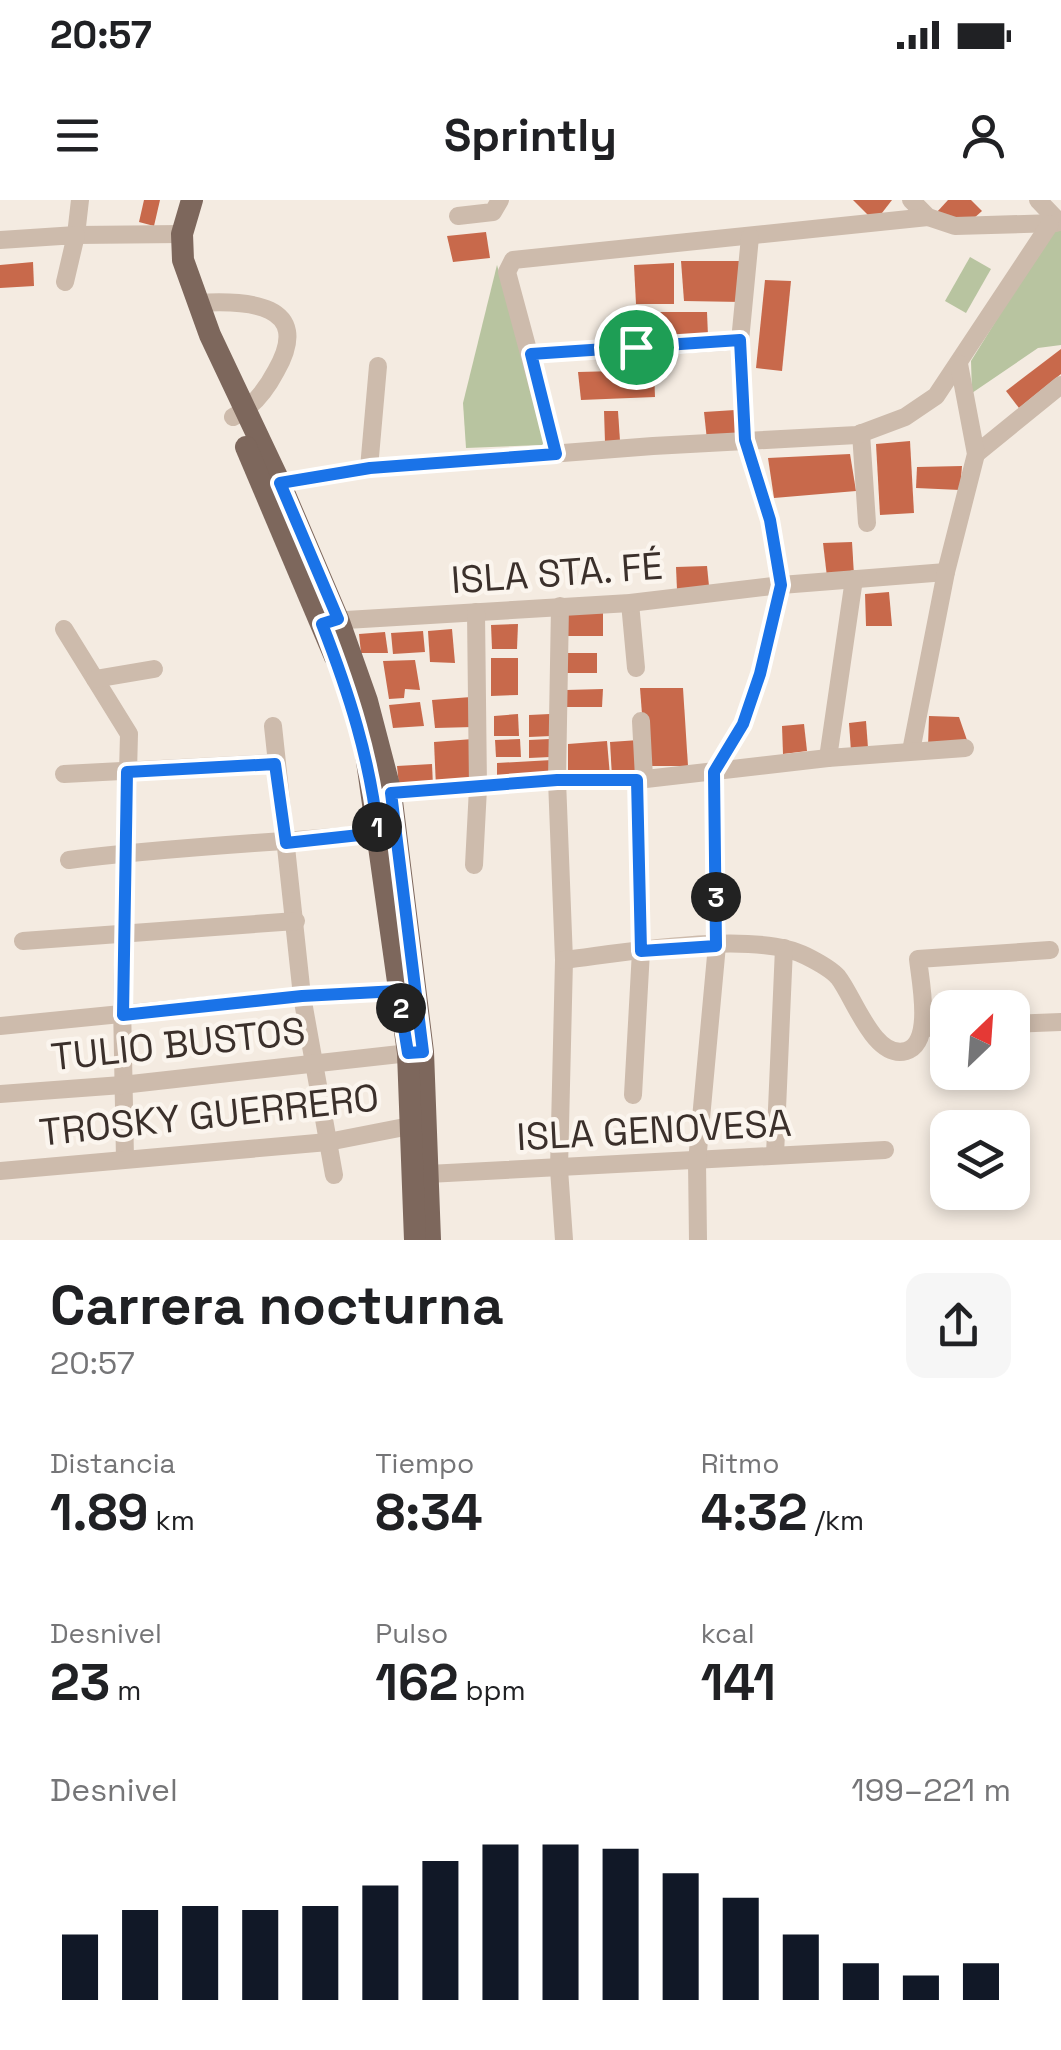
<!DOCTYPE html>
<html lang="es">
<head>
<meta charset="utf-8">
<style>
  :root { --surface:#fff; --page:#f6f6f6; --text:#202124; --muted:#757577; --accent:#111827 }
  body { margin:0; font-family:"Space Grotesk",sans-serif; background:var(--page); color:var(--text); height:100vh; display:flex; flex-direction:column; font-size:38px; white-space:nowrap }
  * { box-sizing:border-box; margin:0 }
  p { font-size:32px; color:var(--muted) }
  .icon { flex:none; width:55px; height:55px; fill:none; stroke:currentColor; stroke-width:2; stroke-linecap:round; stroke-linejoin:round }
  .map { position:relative; height:1040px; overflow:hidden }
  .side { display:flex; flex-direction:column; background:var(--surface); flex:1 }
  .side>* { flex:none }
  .needle { width:65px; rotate:25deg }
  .buttons { position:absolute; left:930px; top:790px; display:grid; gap:20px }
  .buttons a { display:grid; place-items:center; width:100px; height:100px; border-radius:20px; background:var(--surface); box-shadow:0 5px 15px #0003; font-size:50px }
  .pin { position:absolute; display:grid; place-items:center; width:85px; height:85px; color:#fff; margin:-42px; border:5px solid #fff; border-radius:50%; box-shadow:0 2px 10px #0007 }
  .km { position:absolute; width:50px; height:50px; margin:-25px; border-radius:50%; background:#222; color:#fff; font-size:28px; line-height:50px; text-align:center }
  .round { display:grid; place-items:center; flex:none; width:105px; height:105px; border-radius:20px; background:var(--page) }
  .headline { display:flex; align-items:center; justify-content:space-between; height:170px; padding:0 50px }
  h1 { font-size:55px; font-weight:800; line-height:75px }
  .metrics { display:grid; grid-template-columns:repeat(3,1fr); gap:15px; height:170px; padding:10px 50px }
  .metrics div { display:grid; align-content:center }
  .metrics b { font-size:50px; font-weight:800 }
  .metrics small { font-size:28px; font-weight:400 }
  .metrics p { font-size:28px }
  .chart { height:280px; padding:20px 50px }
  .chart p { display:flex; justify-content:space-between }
  .chart svg { width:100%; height:180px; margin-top:10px; stroke:var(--accent); stroke-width:6 }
  .status { display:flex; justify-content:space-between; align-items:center; height:70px; padding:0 50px; background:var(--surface); direction:ltr }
  .status svg { height:28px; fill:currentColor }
  header { display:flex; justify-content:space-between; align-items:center; height:130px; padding:0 50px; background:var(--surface); font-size:45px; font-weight:800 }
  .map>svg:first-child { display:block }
  .green { fill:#b8c4a0 }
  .building { fill:#c8694b }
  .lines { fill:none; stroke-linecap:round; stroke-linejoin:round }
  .minor { stroke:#cdbbac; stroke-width:18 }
  .major { stroke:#7d675c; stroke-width:22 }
  .route-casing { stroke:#fff; stroke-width:20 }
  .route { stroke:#1a73e8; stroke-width:12 }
  .labels { text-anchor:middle; stroke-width:9; stroke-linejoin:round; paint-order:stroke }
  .street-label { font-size:38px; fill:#3b302b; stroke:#fbf5ee }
</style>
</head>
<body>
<div class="status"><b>20:57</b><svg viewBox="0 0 49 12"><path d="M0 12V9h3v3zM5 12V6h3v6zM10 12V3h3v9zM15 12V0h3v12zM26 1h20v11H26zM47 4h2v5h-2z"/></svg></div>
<header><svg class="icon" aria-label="menu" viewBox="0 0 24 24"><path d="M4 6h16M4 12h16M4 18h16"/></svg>Sprintly<svg class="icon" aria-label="person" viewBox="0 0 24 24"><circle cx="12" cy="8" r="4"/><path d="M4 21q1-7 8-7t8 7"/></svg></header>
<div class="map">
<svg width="1061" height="1040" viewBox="0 0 1061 1040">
  <rect width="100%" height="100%" fill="#f4ebe1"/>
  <!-- green -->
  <g class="green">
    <path d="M1061,25v120l-23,3 -66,45 -1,-32 80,-129z"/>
    <path d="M970,57l21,12 -25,44 -21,-12z"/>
    <path d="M497,65l46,162 3,12 -4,6 -76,3 -3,-45z"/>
  </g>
  <!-- building -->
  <g class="building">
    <path d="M144,0h16l-6,26 -15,-4z"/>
    <path d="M853,0h39l-17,22z"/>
    <path d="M948,0h23l11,11 -9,8 -27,1 -9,-8z"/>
    <path d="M486,32l4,26 -37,4 -6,-26z"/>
    <path d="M681,61h60l1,41 -58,-1z"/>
    <path d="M33,62l1,24 -34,2v-23z"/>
    <path d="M674,63v41h-38l-2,-39z"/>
    <path d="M765,80l26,1 -9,90 -26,-3z"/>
    <path d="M653,112h54l1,24 -53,6z"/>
    <path d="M1061,149v25l-42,34 -13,-17z"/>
    <path d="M654,170l1,27 -74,3 -3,-28z"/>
    <path d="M735,210l3,27 -31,3 -3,-28z"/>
    <path d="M604,211h14l2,30 -15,2z"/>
    <path d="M910,241l4,72 -34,2 -4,-71z"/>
    <path d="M850,254l6,37 -82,7 -6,-40z"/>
    <path d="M962,266l-2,24 -44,-2 1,-21z"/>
    <path d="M852,342l2,33 -27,2 -4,-34z"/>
    <path d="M707,366l2,20 -32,4 -1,-23z"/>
    <path d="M889,392l3,34h-26l-1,-32z"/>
    <path d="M603,411v25h-39v-24z"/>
    <path d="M518,424l-1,25h-25l-1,-24z"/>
    <path d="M452,429l3,34 -25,-1 -2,-31z"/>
    <path d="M423,431l2,21 -32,2 -2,-21z"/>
    <path d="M385,432l3,21h-27l-2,-19z"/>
    <rect x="565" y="453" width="32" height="20"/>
    <path d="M491,458h27v37l-27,1z"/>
    <path d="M415,460l5,30 -15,-1 -1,9 -15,1 -6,-38z"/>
    <path d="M640,488h43l5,78h-42z"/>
    <path d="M603,489l-1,18h-37l1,-17z"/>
    <path d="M471,497l2,30 -38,1 -3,-28z"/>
    <path d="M420,502l4,24 -31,2 -4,-23z"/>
    <path d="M518,514l1,22h-25v-20z"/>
    <path d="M550,514l1,22 -22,1v-22z"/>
    <path d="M929,516l30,1 9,26 -40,4z"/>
    <path d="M866,521l2,27 -17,3 -2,-28z"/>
    <path d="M804,524l3,27 -24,3 -1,-28z"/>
    <path d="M473,539v44l-37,4 -2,-45z"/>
    <path d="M520,539l1,18h-25l-1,-17z"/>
    <path d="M550,539v18l-21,1v-18z"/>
    <path d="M639,540l1,35 -28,2 -2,-35z"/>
    <path d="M607,541l3,35 -42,1v-33z"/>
    <path d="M552,560l2,17 -57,5v-19z"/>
    <path d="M432,564l1,22h-34l-2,-20z"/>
  </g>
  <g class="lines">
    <!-- minor -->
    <g class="minor">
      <path d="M80,0l-4,35 106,-1"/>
      <path d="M911,0l17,17 27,9 101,-3"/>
      <path d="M1038,0l21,22"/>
      <path d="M458,16l35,-4 7,-12"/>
      <path d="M0,40l76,-5 -11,47"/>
      <path d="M198,103c48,-3 117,0 78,68 -10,19 -24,37 -43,46"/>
      <path d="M531,154l209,-13"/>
      <path d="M861,233l6,90"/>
      <path d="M556,254l-49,-182 6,-12 415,-43"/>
      <path d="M976,254l85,-69"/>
      <path d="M369,268l9,-102"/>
      <path d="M280,283l89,-15 284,-22 204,-11 48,-18 31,-21 114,-172"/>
      <path d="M630,403l6,65"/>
      <path d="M560,406l-3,174 7,180 -5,209 5,71"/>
      <path d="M329,421l301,-18 151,-18 165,-13"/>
      <path d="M64,429l65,105 -7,270 3,155"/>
      <path d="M95,479l59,-10"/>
      <path d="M641,521l3,57"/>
      <path d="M273,526l29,270 32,179"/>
      <path d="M911,551l35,-179 30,-118 -17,-90"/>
      <path d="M828,558l26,-179"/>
      <path d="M64,574l211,-11"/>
      <path d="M383,594l174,-14h80l191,-22 137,-10"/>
      <path d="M69,660c106,-14 214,-17 320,-28"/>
      <path d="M474,665l4,-77 -2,-176"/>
      <path d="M23,741l273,-20"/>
      <path d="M564,760c59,-7 190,-31 242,-4 10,5 25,13 32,21 16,20 36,83 68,74 28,-8 14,-71 12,-92l132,-9"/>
      <path d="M1012,824l49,-2"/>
      <path d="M0,826l302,-30 96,-5"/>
      <path d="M924,828l24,-1"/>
      <path d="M0,894l122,-9 296,-33"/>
      <path d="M633,895l8,-144 -4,-171"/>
      <path d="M775,955l9,-207"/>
      <path d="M0,971l328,-29 92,-18"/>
      <path d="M428,974l457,-24"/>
      <path d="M698,1040l-1,-78 20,-217 -3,-173 29,-48 17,-50 21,-89 -11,-66 -25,-79 -5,-99 10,-104"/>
    </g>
    <!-- major -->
    <g class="major">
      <path d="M192,0l-10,34 1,26 27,75 70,148 58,136 29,82 24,92 32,259 7,188"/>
      <path d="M246,247l89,210"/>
      <path d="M366,554l42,299 7,187"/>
    </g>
  </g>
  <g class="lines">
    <defs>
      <path id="route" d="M740,140l5,100 25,80 11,65 -21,89 -17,50 -29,48 2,174 -75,5 -4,-171h-80l-166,13 32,259 -15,1 -10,-62 -96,5 -179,19 4,-243 148,-8 11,79 92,-10c-8,-74 -29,-140 -56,-209l16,-5 -58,-136 90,-15 186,-14 -25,-100z"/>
    </defs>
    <!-- route casing -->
    <use href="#route" class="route-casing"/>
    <!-- route -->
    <use href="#route" class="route"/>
  </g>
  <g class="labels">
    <!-- street labels -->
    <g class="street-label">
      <text transform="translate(557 373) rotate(-4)" y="13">ISLA STA. FÉ</text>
      <text transform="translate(178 844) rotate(-6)" y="13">TULIO BUSTOS</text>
      <text transform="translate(209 915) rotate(-6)" y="13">TROSKY GUERRERO</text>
      <text transform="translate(654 930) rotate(-3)" y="13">ISLA GENOVESA</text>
    </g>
  </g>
</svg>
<div class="buttons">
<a><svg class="needle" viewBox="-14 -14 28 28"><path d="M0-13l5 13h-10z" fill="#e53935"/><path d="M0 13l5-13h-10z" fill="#757577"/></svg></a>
<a><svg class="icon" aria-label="layers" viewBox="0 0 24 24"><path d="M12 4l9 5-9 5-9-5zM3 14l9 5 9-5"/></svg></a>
</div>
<div class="pin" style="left:636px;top:147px;background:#1e9e55"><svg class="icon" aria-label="arrive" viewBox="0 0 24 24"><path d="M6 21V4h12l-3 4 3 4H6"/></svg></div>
<b class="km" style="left:377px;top:627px">1</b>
<b class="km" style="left:401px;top:808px">2</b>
<b class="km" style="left:716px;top:697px">3</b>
</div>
<section class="side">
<div class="headline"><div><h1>Carrera nocturna</h1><p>20:57</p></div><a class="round"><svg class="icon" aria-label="share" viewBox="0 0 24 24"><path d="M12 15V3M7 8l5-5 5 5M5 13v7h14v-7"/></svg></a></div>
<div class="metrics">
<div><p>Distancia</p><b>1.89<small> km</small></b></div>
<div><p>Tiempo</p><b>8:34</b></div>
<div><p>Ritmo</p><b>4:32<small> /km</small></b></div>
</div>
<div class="metrics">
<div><p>Desnivel</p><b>23<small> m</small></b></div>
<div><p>Pulso</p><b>162<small> bpm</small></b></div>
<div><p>kcal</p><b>141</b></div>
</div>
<div class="chart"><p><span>Desnivel</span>199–221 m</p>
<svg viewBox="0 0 160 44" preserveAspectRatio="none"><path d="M5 44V28M15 44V22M25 44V21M35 44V22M45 44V21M55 44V16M65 44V10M75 44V6M85 44V6M95 44V7M105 44V13M115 44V19M125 44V28M135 44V35M145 44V38M155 44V35"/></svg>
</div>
</section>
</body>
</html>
